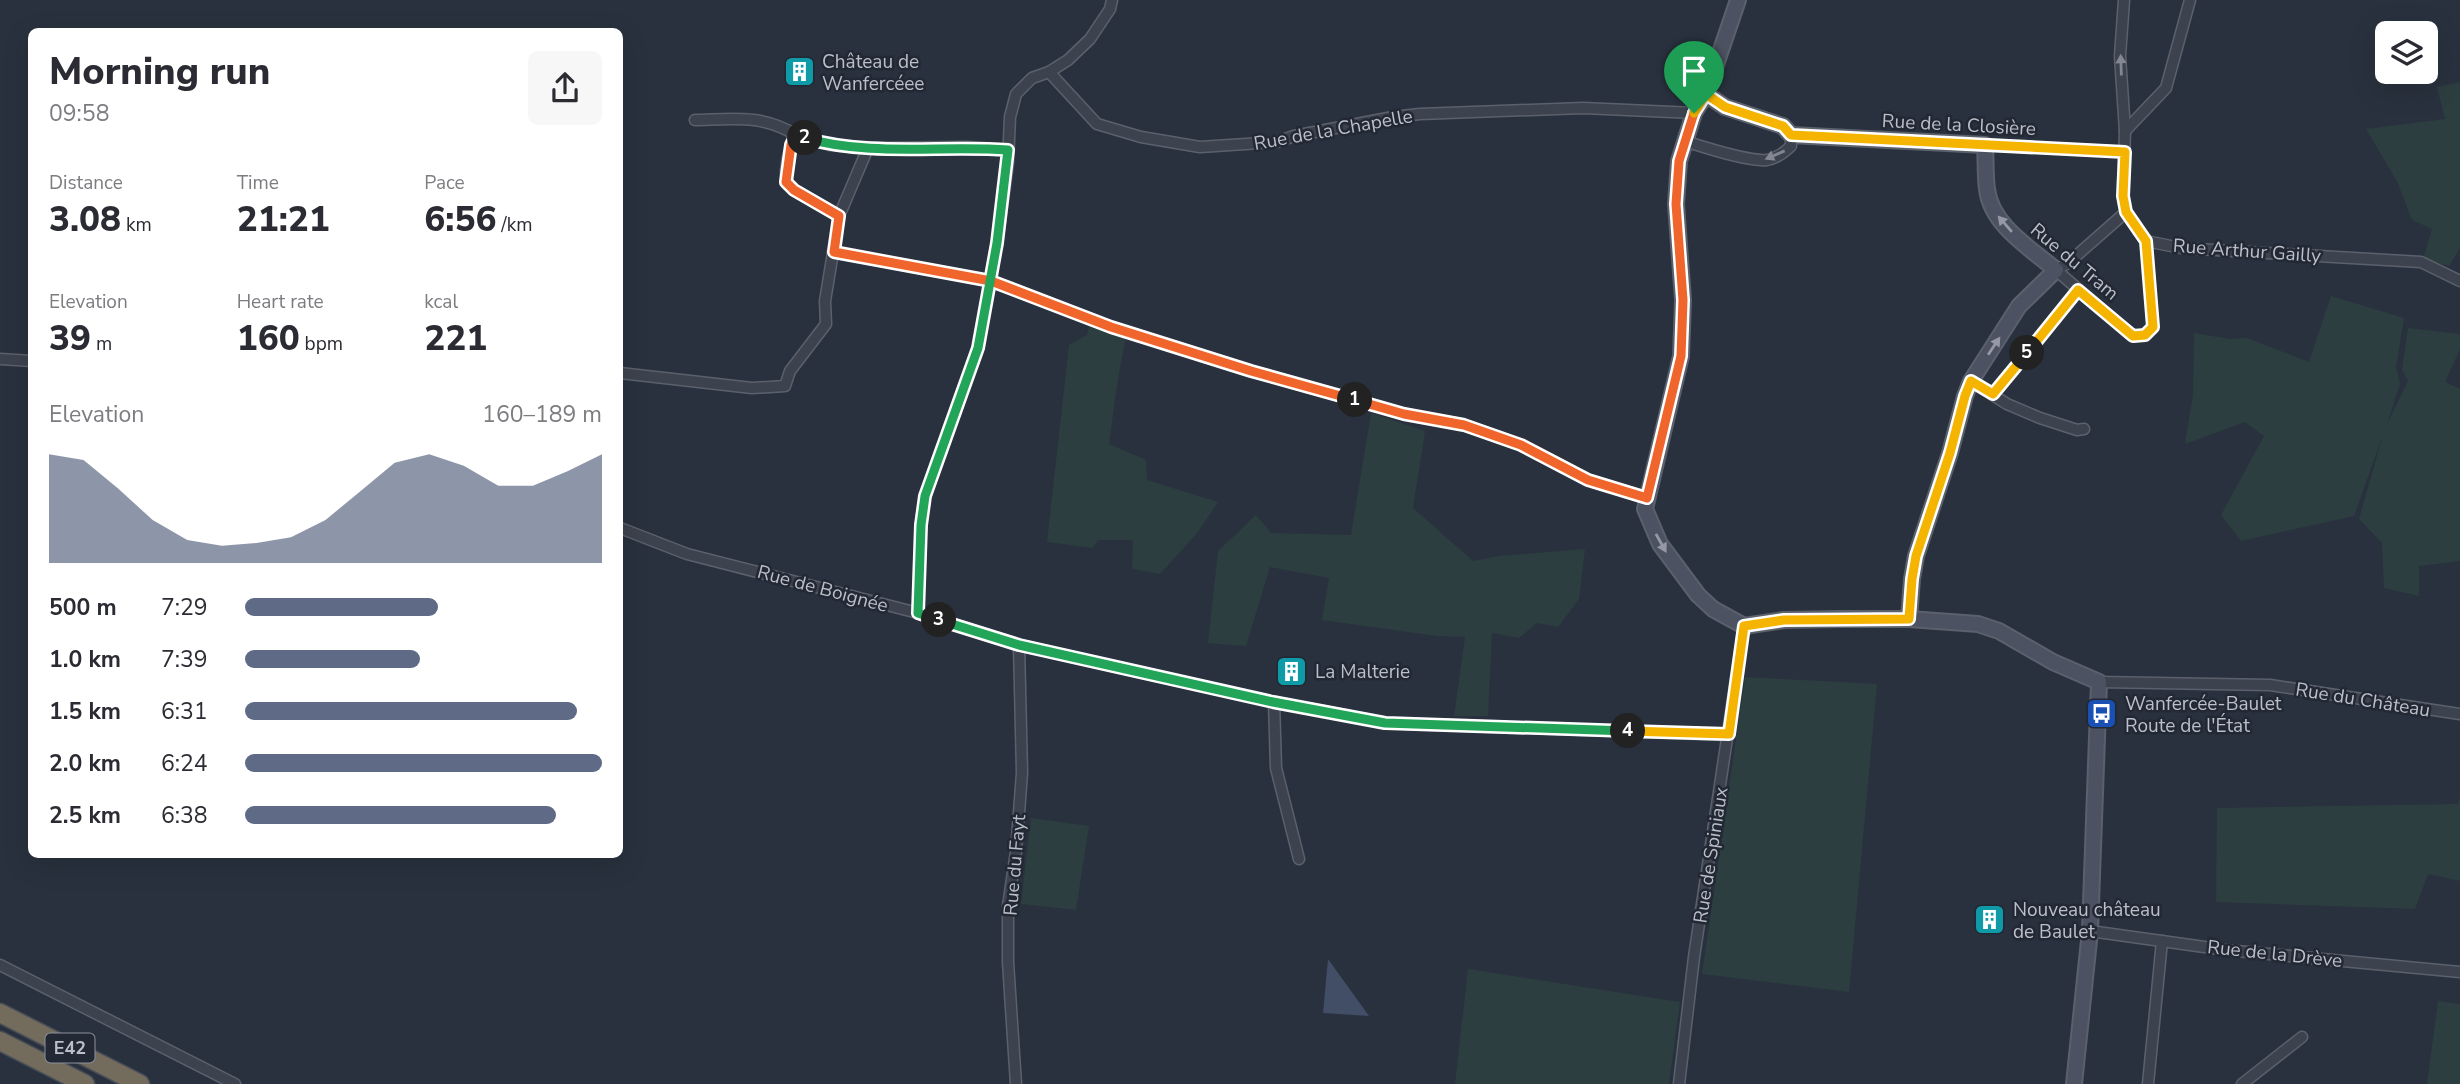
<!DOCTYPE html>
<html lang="en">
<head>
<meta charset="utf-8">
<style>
  :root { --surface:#fff; --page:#f7f7f7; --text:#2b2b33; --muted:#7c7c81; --accent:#5e6a86 }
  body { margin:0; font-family:"Nunito Sans",sans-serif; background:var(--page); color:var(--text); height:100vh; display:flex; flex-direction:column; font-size:26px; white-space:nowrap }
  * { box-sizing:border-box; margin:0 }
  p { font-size:23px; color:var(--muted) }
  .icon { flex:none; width:38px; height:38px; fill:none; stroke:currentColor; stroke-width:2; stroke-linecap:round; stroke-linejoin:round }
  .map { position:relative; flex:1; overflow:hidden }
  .panel { position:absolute; left:28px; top:28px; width:595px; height:830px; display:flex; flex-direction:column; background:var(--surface); border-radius:10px; box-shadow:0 7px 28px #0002 }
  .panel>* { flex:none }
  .buttons { position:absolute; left:2375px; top:21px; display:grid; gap:14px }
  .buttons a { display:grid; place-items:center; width:63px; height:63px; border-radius:10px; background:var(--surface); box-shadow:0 7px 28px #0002; font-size:35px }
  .pin { position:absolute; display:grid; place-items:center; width:60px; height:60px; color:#fff; margin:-72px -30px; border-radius:50% 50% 50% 0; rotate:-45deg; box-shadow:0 0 7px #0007 }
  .pin .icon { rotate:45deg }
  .km { position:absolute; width:35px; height:35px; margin:-18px; border-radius:50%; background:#222; color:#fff; font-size:19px; line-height:35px; text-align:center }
  .round { display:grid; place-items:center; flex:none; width:74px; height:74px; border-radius:10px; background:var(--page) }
  .summary { display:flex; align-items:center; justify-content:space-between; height:119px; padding:0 21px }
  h1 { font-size:38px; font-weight:800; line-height:52px }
  .stats { display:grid; grid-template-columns:repeat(3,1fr); gap:10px; height:119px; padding:7px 21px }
  .stats div { display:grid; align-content:center }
  .stats b { font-size:35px; font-weight:800 }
  .stats small { font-size:19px; font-weight:400 }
  .stats p { font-size:19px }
  .chart { height:196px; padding:14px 21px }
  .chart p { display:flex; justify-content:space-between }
  .chart svg { width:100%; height:126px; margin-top:7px; fill:var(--accent); opacity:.7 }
  ul { padding:0 21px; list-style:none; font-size:23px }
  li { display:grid; grid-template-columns:112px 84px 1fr; align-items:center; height:52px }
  li i { height:18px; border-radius:9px; background:var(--accent) }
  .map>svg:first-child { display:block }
  .green { fill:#2c3e40 }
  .water { fill:#414e65 }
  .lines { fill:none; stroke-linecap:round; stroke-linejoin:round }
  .minor-casing { stroke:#5b616c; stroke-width:13 }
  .secondary-casing { stroke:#5b616c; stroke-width:18 }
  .motorway-casing { stroke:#484e59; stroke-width:21 }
  .minor { stroke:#3d434e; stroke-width:10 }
  .secondary { stroke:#4c5261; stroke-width:14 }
  .motorway { stroke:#736b5b; stroke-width:18 }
  .oneway { fill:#828792 }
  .oneway2 { fill:#9499a5 }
  .split-1-casing { stroke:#fff; stroke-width:14 }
  .split-2-casing { stroke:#fff; stroke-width:14 }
  .split-3-casing { stroke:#fff; stroke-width:14 }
  .split-4-casing { stroke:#fff; stroke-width:14 }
  .split-5-casing { stroke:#fff; stroke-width:14 }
  .split-6-casing { stroke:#fff; stroke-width:14 }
  .split-1 { stroke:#f0652b; stroke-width:9 }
  .split-2 { stroke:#f0652b; stroke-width:9 }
  .split-3 { stroke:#22a559; stroke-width:9 }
  .split-4 { stroke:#22a559; stroke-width:9 }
  .split-5 { stroke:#f5b400; stroke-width:9 }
  .split-6 { stroke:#f5b400; stroke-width:9 }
  .labels { text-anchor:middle; stroke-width:5; stroke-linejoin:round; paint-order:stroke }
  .shield { fill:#222834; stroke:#8c929c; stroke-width:2 }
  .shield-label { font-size:18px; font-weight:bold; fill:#babfc9 }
  .poi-label { font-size:19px; fill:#babfc9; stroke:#222834; text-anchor:start }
  .street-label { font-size:19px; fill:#babfc9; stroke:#222834 }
</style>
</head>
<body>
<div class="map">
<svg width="2460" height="1084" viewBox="0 0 2460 1084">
  <rect width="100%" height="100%" fill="#29313e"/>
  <!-- green -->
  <g class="green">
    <path d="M2460,82v166l-11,18 -26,-7 9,-30 -20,-9 -15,-39 -31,-52 79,-10 -8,-32z"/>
    <path d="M2331,296l73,22 -8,49 4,17 -13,40 21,-43 -6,-11 6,-42 52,6v15l-15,33 15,7v172l-41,5v30l-35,-8 -2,-45 -23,-24 24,-84 -29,81 -113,25 -20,-26 43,-79 -19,-14 -60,22 8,-49 1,-62 36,6 17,-1 62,24z"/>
    <path d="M1089,326l38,6 -9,46 -9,66 37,16 1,20 71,22 -21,31 -37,41 -28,-5 1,-29h-35l-5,8 -46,-6 22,-197 18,-10z"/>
    <path d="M1371,413l54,18 -12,77 60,53 27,-5 85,-7 -6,50 -21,28 -21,-4 -18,15 -27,-5 -4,83h-34l11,-79 -28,-1 -115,-16 7,-42 -59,-11 -24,79 -38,-3 10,-92 38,-36 15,18 80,2z"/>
    <path d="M1745,677l132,7 -28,308 -147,-18z"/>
    <path d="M2460,796v85l-32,-7 -13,35 -199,-7 1,-94 241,-4z"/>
    <path d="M1031,818l58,8 -13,84 -55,-6z"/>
    <path d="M1468,969l212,33 -11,82h-214z"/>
    <path d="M2438,1001l22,3v80h-33z"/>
  </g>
  <!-- water -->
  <path class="water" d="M1328,959l41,57 -46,-3z"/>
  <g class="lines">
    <defs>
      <g id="minor">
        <path d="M2124,0l-4,56 5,75 -2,65 3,16 20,29 35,7 240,14 39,19"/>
        <path d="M1049,72l48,52 44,13 59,10 77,-5 17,-6 99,-19 27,-3 163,-6 111,5"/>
        <path d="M695,120c38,-1 67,-6 101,15"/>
        <path d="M2125,131l41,-43 24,-88"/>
        <path d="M1684,141c20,6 64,21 83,19 10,-2 17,-7 24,-14v-11"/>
        <path d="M1985,145l140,7"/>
        <path d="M2126,212l-58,51 -12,7 76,66 13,-1 8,-8 -7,-86"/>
        <path d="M839,216l-45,-26 -8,-8c-1,-16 3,-33 10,-47l34,10 38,3"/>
        <path d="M833,252l158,29 120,46 140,44 153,43 60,11 57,20 68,35 58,18"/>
        <path d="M0,359l32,2"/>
        <path d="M620,373l132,15 33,-2 5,-15 36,-47 -1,-23 14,-85 29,-68 99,-1 41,3"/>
        <path d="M1971,381l36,23 33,14 37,12 7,-1"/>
        <path d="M1993,394l85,-104"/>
        <path d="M620,528l67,26 231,59 101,32 255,57 112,21 343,12"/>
        <path d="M918,613l3,-88 4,-29 53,-148 19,-105 11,-80 2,-46 6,-23 16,-16 17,-6 19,-12 22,-21 20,-30 2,-9"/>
        <path d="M2099,682l171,3 190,29"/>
        <path d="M1274,702l2,66 23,91"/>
        <path d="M2090,931l136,19 234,22"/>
        <path d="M0,965l235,119"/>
        <path d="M1016,1084l-8,-122v-56l8,-54 6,-79 -3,-128"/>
        <path d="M1679,1084l15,-127 50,-331"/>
        <path d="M2148,1084l14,-143"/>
        <path d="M2242,1084l60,-47"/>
      </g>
      <g id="secondary">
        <path d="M1738,0l-32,94 -12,19 -15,48 -3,43 7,96 -2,56 -36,153 15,35 38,51 15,14 31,17 40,-6 54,-1h71l69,5 21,7 54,31 46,20 -9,249 -16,153"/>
        <path d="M1706,94l19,13 58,19 8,9 194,10c1,14 0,29 2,44 4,36 43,59 69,81l-37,36 -48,75 -6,15 -15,57 -34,103 -4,23 -3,40"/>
      </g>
      <g id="motorway">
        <path d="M0,1013l140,71"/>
        <path d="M0,1041l85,43"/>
      </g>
    </defs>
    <!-- minor casing -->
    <use href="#minor" class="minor-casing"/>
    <!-- secondary casing -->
    <use href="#secondary" class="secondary-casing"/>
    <!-- motorway casing -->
    <use href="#motorway" class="motorway-casing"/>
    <!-- minor -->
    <use href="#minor" class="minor"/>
    <!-- secondary -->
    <use href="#secondary" class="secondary"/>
    <!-- motorway -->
    <use href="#motorway" class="motorway"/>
  </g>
  <!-- one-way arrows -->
  <defs><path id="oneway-solid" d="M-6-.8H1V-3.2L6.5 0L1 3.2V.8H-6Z" transform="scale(1.75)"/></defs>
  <g class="oneway">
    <use href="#oneway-solid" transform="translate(2121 65) rotate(-92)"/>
    <use href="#oneway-solid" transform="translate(1775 155) rotate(157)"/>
  </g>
  <g class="oneway2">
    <use href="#oneway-solid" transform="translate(2005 224) rotate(-131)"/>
    <use href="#oneway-solid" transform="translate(1994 346) rotate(-56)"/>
    <use href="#oneway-solid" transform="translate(1661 543) rotate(61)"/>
  </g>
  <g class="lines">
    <defs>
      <path id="split-1" d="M1355,400l49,14 60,11 57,20 67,35 59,18 34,-142 2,-56 -7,-96 3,-43 15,-48"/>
      <path id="split-2" d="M805,138l-9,-3 -5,10 -5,37 8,8 45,26 -5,36 157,29 120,46 140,44 104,29"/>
      <path id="split-3" d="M805,138c66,19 136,7 203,12l-11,93 -19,105 -53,148 -4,29 -3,88 21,7"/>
      <path id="split-4" d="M939,620l80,25 254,57 112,21 243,8"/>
      <path id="split-5" d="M1628,731l101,3 15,-108 40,-6 125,-1 3,-40 4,-23 34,-103 15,-57 6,-15 22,13 34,-41"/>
      <path id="split-6" d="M1694,113l12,-19 19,13 58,19 8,9 334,17 -2,44 3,16 20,29 7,86 -8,8 -12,1 -55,-46 -51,63"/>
    </defs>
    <!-- split-1 casing -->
    <use href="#split-1" class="split-1-casing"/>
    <!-- split-2 casing -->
    <use href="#split-2" class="split-2-casing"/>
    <!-- split-3 casing -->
    <use href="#split-3" class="split-3-casing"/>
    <!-- split-4 casing -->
    <use href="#split-4" class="split-4-casing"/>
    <!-- split-5 casing -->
    <use href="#split-5" class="split-5-casing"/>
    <!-- split-6 casing -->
    <use href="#split-6" class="split-6-casing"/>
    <!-- split-1 -->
    <use href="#split-1" class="split-1"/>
    <!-- split-2 -->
    <use href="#split-2" class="split-2"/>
    <!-- split-3 -->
    <use href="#split-3" class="split-3"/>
    <!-- split-4 -->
    <use href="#split-4" class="split-4"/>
    <!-- split-5 -->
    <use href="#split-5" class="split-5"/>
    <!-- split-6 -->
    <use href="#split-6" class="split-6"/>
  </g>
  <!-- icons -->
  <defs>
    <symbol id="building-square" viewBox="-11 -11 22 22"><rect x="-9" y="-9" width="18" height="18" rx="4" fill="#0f9aa8" stroke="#222834"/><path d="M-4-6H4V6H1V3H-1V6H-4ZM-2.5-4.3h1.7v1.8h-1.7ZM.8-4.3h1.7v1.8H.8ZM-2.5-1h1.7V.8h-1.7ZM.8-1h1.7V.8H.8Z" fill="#fff"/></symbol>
    <symbol id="bus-square" viewBox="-11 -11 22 22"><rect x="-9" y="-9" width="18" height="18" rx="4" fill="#1a4fb4" stroke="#222834"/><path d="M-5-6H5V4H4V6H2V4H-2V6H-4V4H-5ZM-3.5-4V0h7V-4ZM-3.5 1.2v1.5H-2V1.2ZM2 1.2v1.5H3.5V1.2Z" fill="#fff"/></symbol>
  </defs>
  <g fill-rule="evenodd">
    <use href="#building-square" x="782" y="54" width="35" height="35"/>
    <use href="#building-square" x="1274" y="654" width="35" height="35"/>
    <use href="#bus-square" x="2084" y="696" width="35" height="35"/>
    <use href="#building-square" x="1972" y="902" width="35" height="35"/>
  </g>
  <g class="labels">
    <!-- shield labels -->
    <rect class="shield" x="45.5" y="1033.5" width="49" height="29" rx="5"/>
    <g class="shield-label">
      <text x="70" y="1054">E42</text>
    </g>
    <!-- poi labels -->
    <g class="poi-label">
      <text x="822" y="68">Château de<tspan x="822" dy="22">Wanfercéee</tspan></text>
      <text x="1315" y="678">La Malterie</text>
      <text x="2125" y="710">Wanfercée-Baulet<tspan x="2125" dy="22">Route de l'État</tspan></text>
      <text x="2013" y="916">Nouveau château<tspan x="2013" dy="22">de Baulet</tspan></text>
    </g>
    <!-- street labels -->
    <g class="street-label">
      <text transform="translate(1959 124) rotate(3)" y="7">Rue de la Closière</text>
      <text transform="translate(1333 129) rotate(-10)" y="7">Rue de la Chapelle</text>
      <text transform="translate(2247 250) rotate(4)" y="7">Rue Arthur Gailly</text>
      <text transform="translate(2075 261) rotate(40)" y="7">Rue du Tram</text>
      <text transform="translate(823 588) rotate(15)" y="7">Rue de Boignée</text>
      <text transform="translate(2363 699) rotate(9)" y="7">Rue du Château</text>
      <text transform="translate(1710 855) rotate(-81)" y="7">Rue de Spiniaux</text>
      <text transform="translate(1014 865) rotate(-85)" y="7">Rue du Fayt</text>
      <text transform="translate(2275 953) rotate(6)" y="7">Rue de la Drève</text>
    </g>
  </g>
</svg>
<div class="buttons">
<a><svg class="icon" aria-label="layers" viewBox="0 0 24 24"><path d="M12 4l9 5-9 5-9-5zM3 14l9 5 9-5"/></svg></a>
</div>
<div class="pin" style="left:1694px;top:113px;background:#1e9e55"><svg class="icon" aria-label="arrive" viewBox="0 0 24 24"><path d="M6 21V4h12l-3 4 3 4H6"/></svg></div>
<b class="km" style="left:1355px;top:400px">1</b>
<b class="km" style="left:805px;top:138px">2</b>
<b class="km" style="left:939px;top:620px">3</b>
<b class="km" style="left:1628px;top:731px">4</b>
<b class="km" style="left:2027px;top:353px">5</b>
<section class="panel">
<div class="summary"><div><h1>Morning run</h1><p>09:58</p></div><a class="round"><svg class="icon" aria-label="share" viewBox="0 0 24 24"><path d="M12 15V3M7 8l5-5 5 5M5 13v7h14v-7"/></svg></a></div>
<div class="stats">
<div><p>Distance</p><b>3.08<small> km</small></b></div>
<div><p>Time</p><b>21:21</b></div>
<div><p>Pace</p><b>6:56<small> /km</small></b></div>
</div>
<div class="stats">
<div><p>Elevation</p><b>39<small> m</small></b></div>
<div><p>Heart rate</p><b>160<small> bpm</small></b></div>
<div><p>kcal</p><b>221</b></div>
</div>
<div class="chart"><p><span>Elevation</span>160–189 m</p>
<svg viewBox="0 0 160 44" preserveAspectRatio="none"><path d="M0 44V6L10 8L20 18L30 29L40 36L50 38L60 37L70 35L80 29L90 19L100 9L110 6L120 10L130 17L140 17L150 12L160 6V44z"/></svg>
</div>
<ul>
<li><b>500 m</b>7:29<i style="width:54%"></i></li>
<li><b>1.0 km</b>7:39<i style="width:49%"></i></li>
<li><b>1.5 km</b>6:31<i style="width:93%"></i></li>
<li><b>2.0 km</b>6:24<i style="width:100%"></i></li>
<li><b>2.5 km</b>6:38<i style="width:87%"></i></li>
</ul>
</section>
</div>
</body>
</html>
